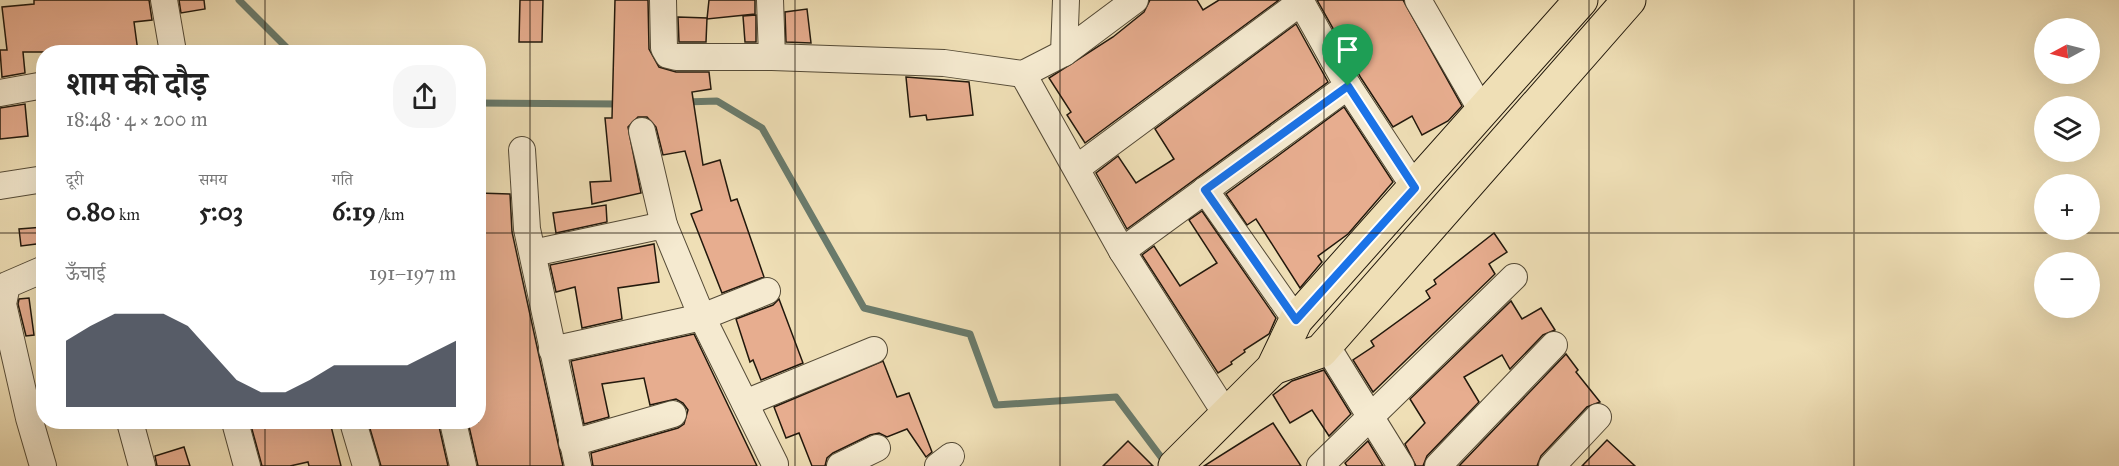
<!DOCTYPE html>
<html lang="hi">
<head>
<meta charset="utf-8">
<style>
  :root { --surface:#fff; --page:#f6f6f6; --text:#222; --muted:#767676; --accent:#111827 }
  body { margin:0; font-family:"IM FELL Great Primer","Noto Serif Devanagari",serif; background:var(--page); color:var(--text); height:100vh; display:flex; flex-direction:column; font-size:22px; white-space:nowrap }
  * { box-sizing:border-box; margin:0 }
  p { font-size:20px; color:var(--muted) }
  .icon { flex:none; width:33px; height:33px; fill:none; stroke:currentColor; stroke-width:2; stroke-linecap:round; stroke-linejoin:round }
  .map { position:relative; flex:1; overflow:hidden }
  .side { position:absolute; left:36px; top:45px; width:450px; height:384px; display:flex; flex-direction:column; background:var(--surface); border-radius:24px; box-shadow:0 6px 24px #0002 }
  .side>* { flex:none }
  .needle { width:39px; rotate:263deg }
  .buttons { position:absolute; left:2034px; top:18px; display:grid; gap:12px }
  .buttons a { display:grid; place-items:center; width:66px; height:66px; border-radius:50%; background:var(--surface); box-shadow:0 6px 24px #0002; font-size:30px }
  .pin { position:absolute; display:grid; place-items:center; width:51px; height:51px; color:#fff; margin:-62px -26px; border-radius:50% 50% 50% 0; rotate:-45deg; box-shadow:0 0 6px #0007 }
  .pin .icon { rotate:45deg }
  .round { display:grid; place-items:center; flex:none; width:63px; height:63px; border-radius:24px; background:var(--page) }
  .headline { display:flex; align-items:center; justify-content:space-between; height:102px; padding:0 30px }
  h1 { font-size:33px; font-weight:700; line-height:45px }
  .metrics { display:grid; grid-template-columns:repeat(3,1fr); gap:9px; height:102px; padding:6px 30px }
  .metrics div { display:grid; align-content:center }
  .metrics b { font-size:26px; font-weight:700 }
  .metrics small { font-size:16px; font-weight:400 }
  .metrics p { font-size:16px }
  .chart { height:168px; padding:12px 30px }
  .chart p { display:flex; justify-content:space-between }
  .chart svg { width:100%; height:108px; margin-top:6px; fill:var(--accent); opacity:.7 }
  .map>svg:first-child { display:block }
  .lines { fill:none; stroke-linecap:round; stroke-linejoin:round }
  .stream { stroke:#6a7b6c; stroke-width:7 }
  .building { fill:#e7ad8f; stroke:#21180c; stroke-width:1.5 }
  .minor-casing { stroke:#544a36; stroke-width:28 }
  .major-casing { stroke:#21180c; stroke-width:35 }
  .minor { stroke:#f5ead0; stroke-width:26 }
  .major { stroke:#efdfb6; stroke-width:33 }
  .route-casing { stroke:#fff; stroke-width:12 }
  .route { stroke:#1a73e8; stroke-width:8 }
  .grid { fill:none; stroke:#21180c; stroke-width:1.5; stroke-opacity:0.55 }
</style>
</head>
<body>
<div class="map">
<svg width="2119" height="466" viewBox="0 0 2119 466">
  <rect width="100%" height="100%" fill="#efdfb6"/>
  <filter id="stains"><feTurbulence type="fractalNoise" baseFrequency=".00333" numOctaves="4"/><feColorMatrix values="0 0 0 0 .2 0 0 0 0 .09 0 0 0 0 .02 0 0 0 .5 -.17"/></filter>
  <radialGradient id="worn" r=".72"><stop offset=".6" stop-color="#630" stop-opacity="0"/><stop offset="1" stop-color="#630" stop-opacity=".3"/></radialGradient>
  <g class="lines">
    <!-- stream -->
    <g class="stream">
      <path d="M239,0l52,52"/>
      <path d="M685,102l32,-1 45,27 102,180 106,26 26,71 120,-8 51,68"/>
      <path d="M478,103l142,1"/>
    </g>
  </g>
  <!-- building -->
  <g class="building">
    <path d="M34,0h115l3,20 -18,2 4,30h-115l2,21 -23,4 -2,-27h7l-5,-43 32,-3z"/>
    <path d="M179,0h25l1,9 -24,4z"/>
    <path d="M520,0h23l-1,42h-23z"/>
    <path d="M615,0h33l1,49 10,18 17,5h33l2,17 -19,3 11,73 17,-5 11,41 6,-2 27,78 -42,16 -31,-79 11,-4 -17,-59 -22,4 -7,-28 -9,-10h-9l-10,10 13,66 -49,11 -2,-22 21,-1 -6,-63h7z"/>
    <path d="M709,0h46v14l-48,5z"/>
    <path d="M1150,0h47l6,10 16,-10h60l-194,143 -18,-28 4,-3 -22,-34 64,-41 31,-25z"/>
    <path d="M1317,0h86l59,106 -14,15 -26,14 -10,-19 -19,11 -32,-49z"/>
    <path d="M807,9l4,34 -25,-1 -1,-30z"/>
    <path d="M756,15v27h-11l-2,-26z"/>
    <path d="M678,17l29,1 -1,24h-27z"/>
    <path d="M1296,24l32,58 -201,147 -31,-56 22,-17 18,27 38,-24 -19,-30z"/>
    <path d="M906,77l63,5 4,33 -46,5 -1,-5 -16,2z"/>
    <path d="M25,104l3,32 -28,3v-31z"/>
    <path d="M1344,107l49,75 -45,52 -30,22 4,6 -22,26 -44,-69 -9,6 -21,-31z"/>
    <path d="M478,193l32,1 2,38 51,234h-85l-10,-44h10v-150h3z"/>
    <path d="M606,205l1,17 -51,11 -3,-20z"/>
    <path d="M1202,211l74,107 -7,16 -25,16 1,2 -14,10 1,2 -14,9 -76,-118 12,-9 26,40 37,-23 -28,-43z"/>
    <path d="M44,227v16l-23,3 -2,-17z"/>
    <path d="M1494,233l13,19 -18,12 6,10 -122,118 -20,-32 21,-14 -3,-5 59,-43 -4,-7 10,-7 -2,-4z"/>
    <path d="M654,244l5,38 -41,6 4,31 -40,9 -7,-41 -19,5 -6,-27z"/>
    <path d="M29,298l5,37 -8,1 -8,-32 1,-5z"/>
    <path d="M779,299l24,64 -42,17 -8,-20 -3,2 -14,-43 37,-14z"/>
    <path d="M1511,301l11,18 19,-11 14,22 -12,5 -33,34 -8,-14 -38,22 15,25 -52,54 -4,10h-7l-11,-22 20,-21 -15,-24z"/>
    <path d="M694,334l63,132h-164l-2,-13 87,-25 6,-4 4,-14 -5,-7 -7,-4 -26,6 -6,-27 -42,6 7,33 -25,7 -13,-63z"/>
    <path d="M1566,354l12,16 -2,2 24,30 -13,5 -46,49 -4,10h-78z"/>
    <path d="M883,361l14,36 12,-4 23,59 -6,5 -19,-28 -20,8 -8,-4 -9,2 -37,18 -6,5 -2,8h-13l-13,-33 -13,5 -12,-31z"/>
    <path d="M1324,370l27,44 -22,22 -17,-26 -22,13 -17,-28 19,-14z"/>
    <path d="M250,422h80l11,44h-32l-1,-4 -18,4h-28z"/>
    <path d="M368,422h70l10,44h-67z"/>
    <path d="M1273,423l28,43h-97l46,-29z"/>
    <path d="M1607,440l28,26h-53z"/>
    <path d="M1128,441l25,25h-50z"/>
    <path d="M1368,441l15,25h-36l-2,-3z"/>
    <path d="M184,447l6,19h-33l-2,-10z"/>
  </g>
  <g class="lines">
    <defs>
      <g id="minor">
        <path d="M164,0l9,52"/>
        <path d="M663,0l1,48 4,7 8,2h96l172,6 79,11 41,-21 2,-53"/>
        <path d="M770,0l2,57"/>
        <path d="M1300,0l48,86 67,102"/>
        <path d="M1418,0l64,111"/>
        <path d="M1064,53l71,-53"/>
        <path d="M1023,74l99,177 104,163"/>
        <path d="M0,93l44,-8"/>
        <path d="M642,131l22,94"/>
        <path d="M522,150l5,79 51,237"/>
        <path d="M1077,168l224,-166"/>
        <path d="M0,186l44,-7"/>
        <path d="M1205,190l91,130"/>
        <path d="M1122,251l226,-165"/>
        <path d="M533,253l131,-28 38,92 73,147"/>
        <path d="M1326,345l75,121"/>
        <path d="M552,350l150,-33 65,-26"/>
        <path d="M745,403l129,-53"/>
        <path d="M130,422l12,44"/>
        <path d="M235,422l12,44"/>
        <path d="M353,422l13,44"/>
        <path d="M453,422l10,44"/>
        <path d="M572,443l101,-29"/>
        <path d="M43,466l-14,-48 -26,-114 4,-19 37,-16"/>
        <path d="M840,466l37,-18"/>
        <path d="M938,466l13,-10"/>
        <path d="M1320,466l194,-189"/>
        <path d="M1438,466l116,-121"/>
        <path d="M1552,466l46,-49"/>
      </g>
      <g id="major">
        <path d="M1273,368l48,-17 308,-351"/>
        <path d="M1175,466l98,-98 23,-48 285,-320"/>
      </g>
    </defs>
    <!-- minor casing -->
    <use href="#minor" class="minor-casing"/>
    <!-- major casing -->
    <use href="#major" class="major-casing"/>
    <!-- minor -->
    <use href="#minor" class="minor"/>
    <!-- major -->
    <use href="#major" class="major"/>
  </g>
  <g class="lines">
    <defs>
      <path id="route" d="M1348,86l67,102 -119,132 -91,-130z"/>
    </defs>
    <!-- route casing -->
    <use href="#route" class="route-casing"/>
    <!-- route -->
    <use href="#route" class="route"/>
  </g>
  <!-- grid -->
  <path class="grid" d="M265,0v52M530,0v466M795,0v466M1060,0v466M1324,0v466M1589,0v466M1854,0v466M0,233h44M478,233h1641M265,422v44"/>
  <rect width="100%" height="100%" filter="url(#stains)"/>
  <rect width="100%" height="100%" fill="url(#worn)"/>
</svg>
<div class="buttons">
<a><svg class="needle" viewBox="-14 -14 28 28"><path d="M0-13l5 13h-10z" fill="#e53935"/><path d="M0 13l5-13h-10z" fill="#767676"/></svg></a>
<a><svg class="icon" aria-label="layers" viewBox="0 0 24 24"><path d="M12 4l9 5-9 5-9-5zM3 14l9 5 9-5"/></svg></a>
<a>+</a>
<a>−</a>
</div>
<div class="pin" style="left:1348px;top:86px;background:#1e9e55"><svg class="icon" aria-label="arrive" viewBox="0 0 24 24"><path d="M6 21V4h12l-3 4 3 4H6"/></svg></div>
<section class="side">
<div class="headline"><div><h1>शाम की दौड़</h1><p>18:48 · 4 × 200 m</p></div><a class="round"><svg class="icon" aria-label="share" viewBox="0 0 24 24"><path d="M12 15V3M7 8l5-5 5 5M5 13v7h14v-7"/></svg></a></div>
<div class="metrics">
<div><p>दूरी</p><b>0.80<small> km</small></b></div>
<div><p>समय</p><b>5:03</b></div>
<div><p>गति</p><b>6:19<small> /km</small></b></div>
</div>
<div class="chart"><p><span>ऊँचाई</span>191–197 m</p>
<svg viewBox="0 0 160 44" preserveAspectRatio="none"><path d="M0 44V17L10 11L20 6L30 6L40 6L50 11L60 22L70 33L80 38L90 38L100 33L110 27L120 27L130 27L140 27L150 22L160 17V44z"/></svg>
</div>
</section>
</div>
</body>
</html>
